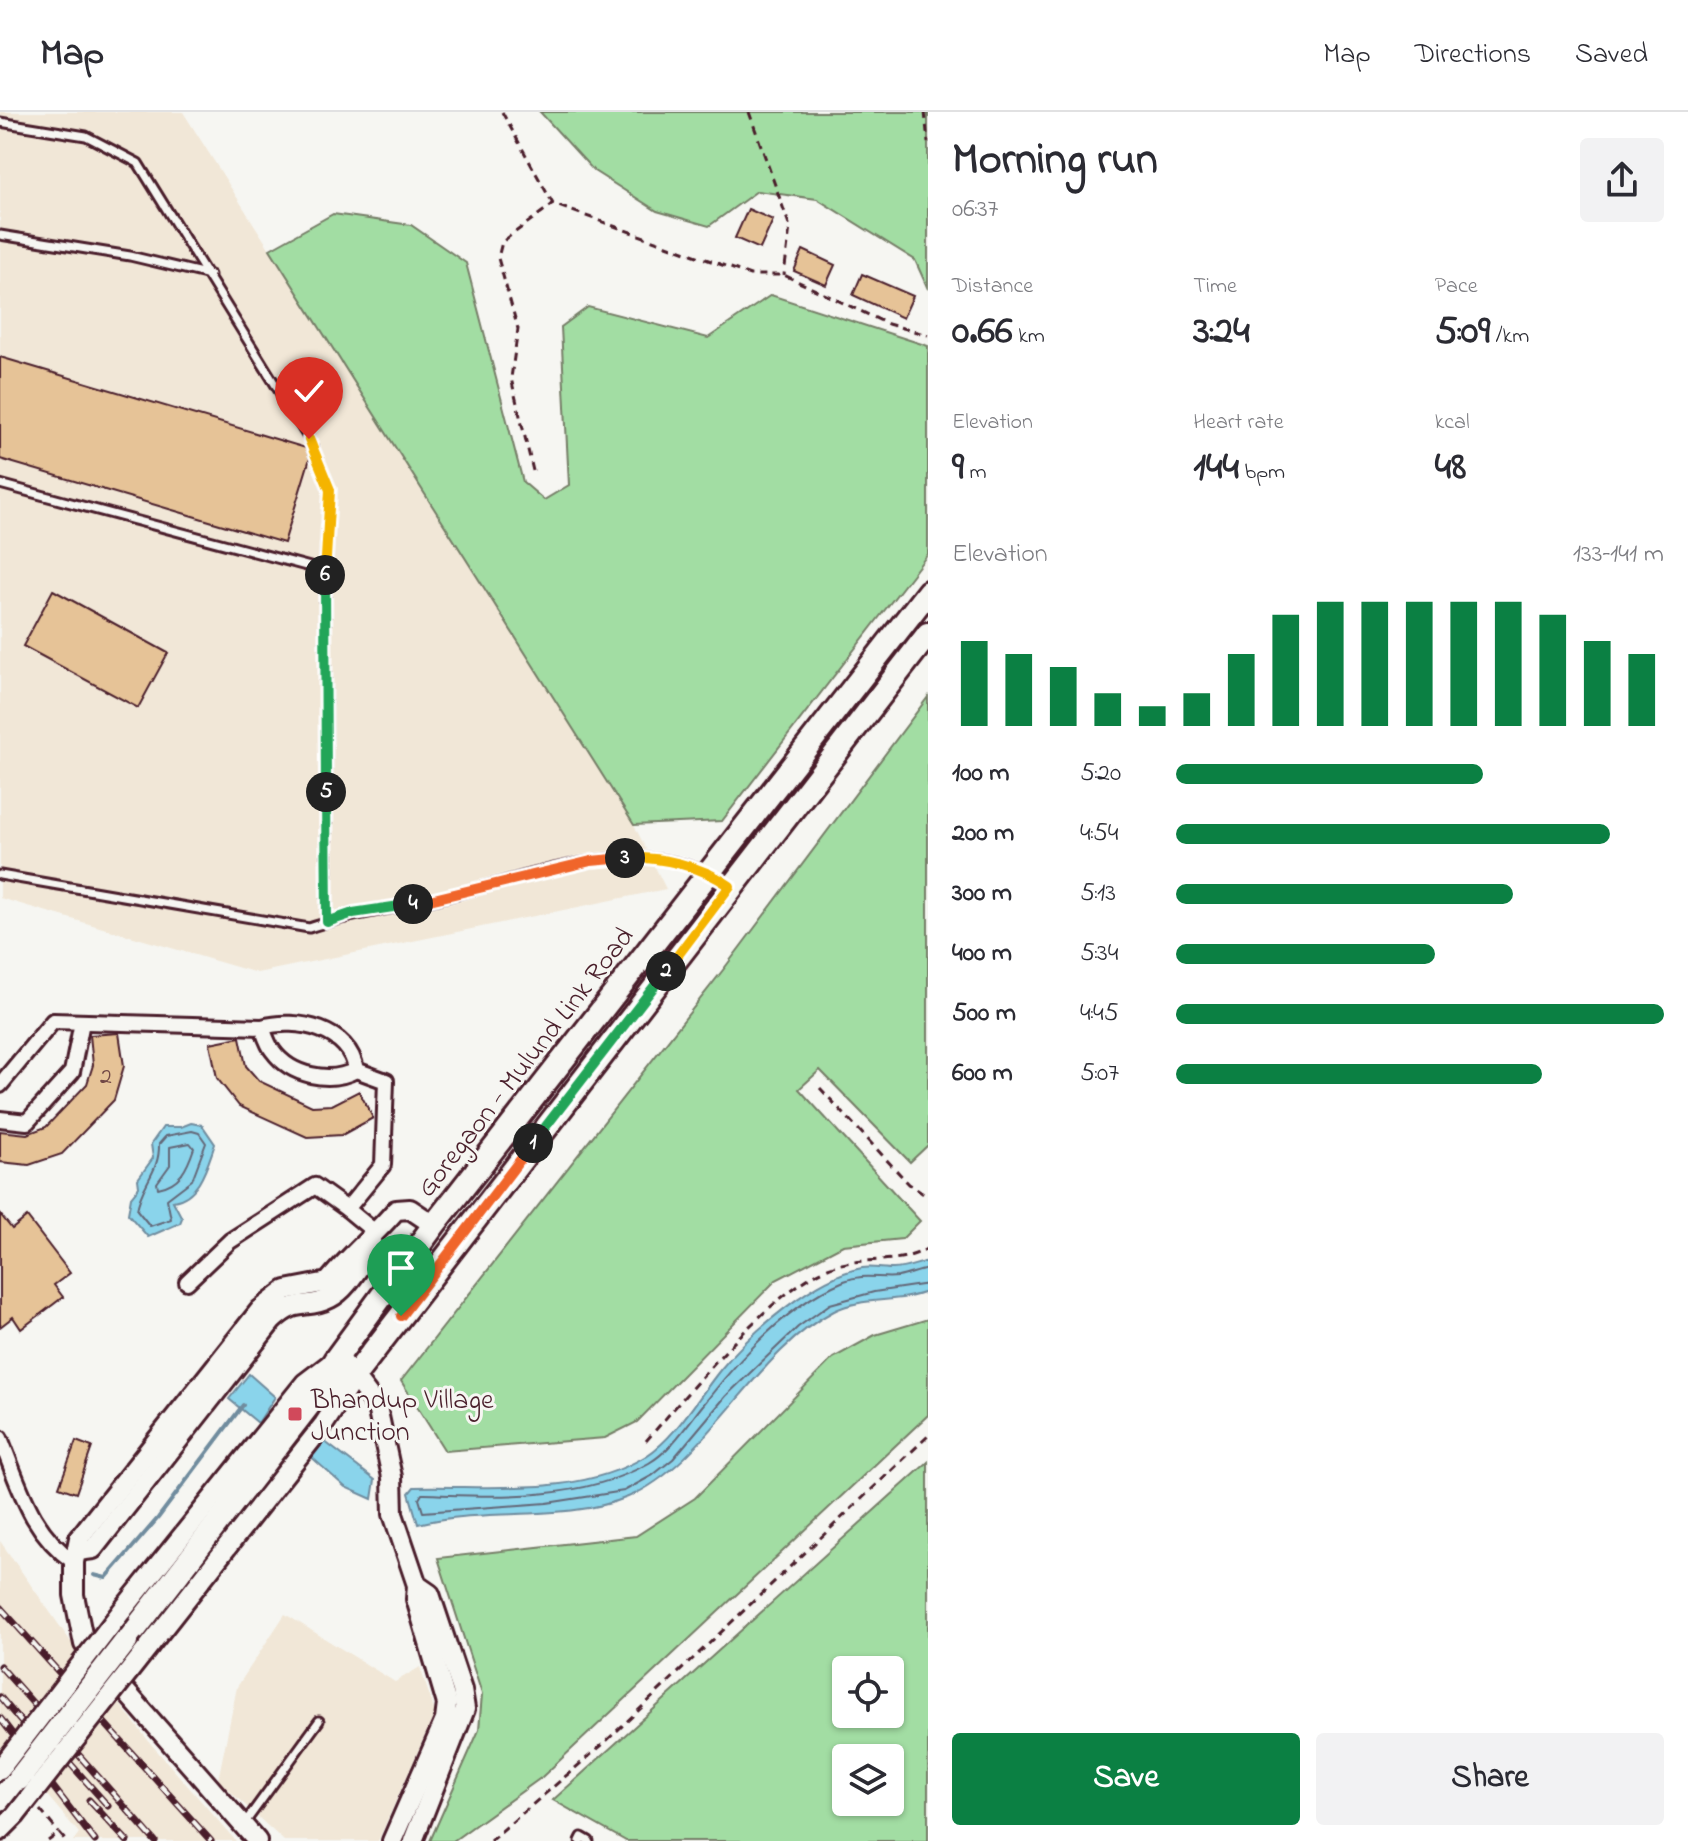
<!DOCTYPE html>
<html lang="en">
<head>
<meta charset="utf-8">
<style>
  :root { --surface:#fff; --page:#f2f2f3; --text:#2b2b33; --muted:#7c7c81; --line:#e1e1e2; --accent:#0b8043 }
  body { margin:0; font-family:"Indie Flower",sans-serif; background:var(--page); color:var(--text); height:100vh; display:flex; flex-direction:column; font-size:30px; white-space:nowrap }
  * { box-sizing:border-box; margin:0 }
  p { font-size:26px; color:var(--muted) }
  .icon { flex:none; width:44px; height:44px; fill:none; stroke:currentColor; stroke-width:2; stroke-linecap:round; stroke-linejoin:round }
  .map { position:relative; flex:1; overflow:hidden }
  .sheet { display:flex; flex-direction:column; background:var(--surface); width:760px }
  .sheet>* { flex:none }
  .tools { position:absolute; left:832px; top:1544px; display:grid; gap:16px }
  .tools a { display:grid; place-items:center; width:72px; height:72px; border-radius:8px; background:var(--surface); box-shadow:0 2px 6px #0004; font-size:40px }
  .pin { position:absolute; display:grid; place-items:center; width:68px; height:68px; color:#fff; margin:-82px -34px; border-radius:50% 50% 50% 0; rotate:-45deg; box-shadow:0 0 8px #0007 }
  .pin .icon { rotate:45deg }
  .km { position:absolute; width:40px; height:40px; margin:-20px; border-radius:50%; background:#222; color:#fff; font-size:22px; line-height:40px; text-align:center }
  .round { display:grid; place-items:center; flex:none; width:84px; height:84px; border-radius:8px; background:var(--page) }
  .headline { display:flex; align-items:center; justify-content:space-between; height:136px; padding:0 24px }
  h1 { font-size:44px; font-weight:700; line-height:60px }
  .figures { display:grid; grid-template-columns:repeat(3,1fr); gap:12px; height:136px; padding:8px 24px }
  .figures div { display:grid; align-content:center }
  .figures b { font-size:40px; font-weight:700 }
  .figures small { font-size:22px; font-weight:400 }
  .figures p { font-size:22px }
  .chart { height:224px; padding:16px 24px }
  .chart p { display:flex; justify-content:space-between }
  .chart svg { width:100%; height:144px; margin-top:8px; stroke:var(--accent); stroke-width:6 }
  .button { display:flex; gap:16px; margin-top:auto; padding:16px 24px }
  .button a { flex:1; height:92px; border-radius:8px; background:var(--accent); color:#fff; font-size:32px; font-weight:700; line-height:92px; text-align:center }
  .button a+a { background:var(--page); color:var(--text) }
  ul { padding:0 24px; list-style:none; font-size:26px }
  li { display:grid; grid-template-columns:128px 96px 1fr; align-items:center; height:60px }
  li i { height:20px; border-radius:10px; background:var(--accent) }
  header { display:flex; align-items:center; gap:48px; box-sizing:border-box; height:112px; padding:0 40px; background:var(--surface); border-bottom:2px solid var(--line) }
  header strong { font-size:38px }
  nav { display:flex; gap:44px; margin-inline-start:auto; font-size:28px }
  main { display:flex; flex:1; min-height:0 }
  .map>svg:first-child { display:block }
  .built { fill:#f1e7d7 }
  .green { fill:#a2dda3; stroke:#767e67; stroke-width:2; fill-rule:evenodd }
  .water { fill:#8ad4eb; stroke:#708c9e; stroke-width:2 }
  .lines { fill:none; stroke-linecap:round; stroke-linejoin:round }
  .shore { stroke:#646778; stroke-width:2 }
  .stream { stroke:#708c9e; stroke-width:4 }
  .building { fill:#e6c397; stroke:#4a1f2b; stroke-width:2 }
  .service-casing { stroke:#4a1f2b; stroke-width:13 }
  .minor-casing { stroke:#4a1f2b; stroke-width:20 }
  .tertiary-casing { stroke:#4a1f2b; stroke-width:24 }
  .primary-casing { stroke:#4a1f2b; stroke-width:28 }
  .path { stroke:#4a1f2b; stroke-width:3; stroke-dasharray:8 6; stroke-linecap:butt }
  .service { stroke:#f6f6f2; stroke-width:7 }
  .minor { stroke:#f6f6f2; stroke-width:14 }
  .tertiary { stroke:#f6f6f2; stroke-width:18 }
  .primary { stroke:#f6f6f2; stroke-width:22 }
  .rail-casing { stroke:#4a1f2b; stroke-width:7 }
  .rail { stroke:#f6f6f2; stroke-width:4; stroke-dasharray:12; stroke-linecap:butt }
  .tertiary-bridge-casing { stroke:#4a1f2b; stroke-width:24; stroke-linecap:butt }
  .primary-bridge-casing { stroke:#4a1f2b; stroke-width:28; stroke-linecap:butt }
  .tertiary-bridge { stroke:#f6f6f2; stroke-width:18 }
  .primary-bridge { stroke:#f6f6f2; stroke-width:22 }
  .split-1-casing { stroke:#fff; stroke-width:16 }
  .split-2-casing { stroke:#fff; stroke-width:16 }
  .split-3-casing { stroke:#fff; stroke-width:16 }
  .split-4-casing { stroke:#fff; stroke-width:16 }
  .split-5-casing { stroke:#fff; stroke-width:16 }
  .split-6-casing { stroke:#fff; stroke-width:16 }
  .split-7-casing { stroke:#fff; stroke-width:16 }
  .split-1 { stroke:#f0652b; stroke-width:10 }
  .split-2 { stroke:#22a559; stroke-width:10 }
  .split-3 { stroke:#f5b400; stroke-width:10 }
  .split-4 { stroke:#f0652b; stroke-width:10 }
  .split-5 { stroke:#22a559; stroke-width:10 }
  .split-6 { stroke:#22a559; stroke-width:10 }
  .split-7 { stroke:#f5b400; stroke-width:10 }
  .poi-dot { fill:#d1495b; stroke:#f6f6f2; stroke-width:3 }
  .labels { text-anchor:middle; stroke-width:6; stroke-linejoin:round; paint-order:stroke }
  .number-label { font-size:24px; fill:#714846 }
  .street-label { font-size:28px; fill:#4a1f2b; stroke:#f6f6f2 }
  .poi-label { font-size:28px; fill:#4a1f2b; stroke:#f6f6f2; text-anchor:start }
</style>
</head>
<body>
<header>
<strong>Map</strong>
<nav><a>Map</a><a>Directions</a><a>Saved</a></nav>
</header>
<main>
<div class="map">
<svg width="928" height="1729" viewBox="0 0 928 1729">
  <rect width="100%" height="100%" fill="#f6f6f2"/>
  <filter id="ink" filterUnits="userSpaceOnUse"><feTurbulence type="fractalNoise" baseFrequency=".0125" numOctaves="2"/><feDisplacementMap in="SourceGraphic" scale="16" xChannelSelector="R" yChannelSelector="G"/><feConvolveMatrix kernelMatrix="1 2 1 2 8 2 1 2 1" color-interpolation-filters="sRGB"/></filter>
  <g filter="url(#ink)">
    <!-- built -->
    <g class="built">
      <path d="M0,0h183l451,713 32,64 -409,84 -257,-75z"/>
      <path d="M0,1429l71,101 80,102 85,97h-163l6,-8 -62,-73 -17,7z"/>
      <path d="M285,1502l110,68 25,-15 15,46 -57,128h-94l-66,-61 19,-93z"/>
    </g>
    <!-- green -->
    <g class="green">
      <path d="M540,0h388v177l-13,-29 -98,-61 -60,-8 -48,35 -52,-15 -63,-40z"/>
      <path d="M333,102l78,11 55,38 57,219 21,18 25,-15 -8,-158 27,-20 120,31 63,-43 157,51v208l-206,267 -88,4 -364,-576z"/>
      <path d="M928,585v448l-18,17 -90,-92 -21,19 121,132 -18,18 -59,6 -67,35 -139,142 -32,16 -160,13 -44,-70 322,-411z"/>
      <path d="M928,1207v96l-386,362 -89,64h-23l49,-111 3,-36 -44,-136 198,-22 59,-38 138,-140 42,-23z"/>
      <path d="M928,1350v379h-302l-73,-41zM846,1558h44v44h-44zM846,1646h44v44h-44z"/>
    </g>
    <!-- water -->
    <g class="water">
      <path d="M191,1011l11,2 13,19c-8,22 -15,53 -42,57l9,17 -2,5 -32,14 -20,-23 3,-17 8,-10 -1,-8 15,-21 -2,-14 12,-17h18z"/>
      <path d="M928,1149v30c-29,13 -65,5 -94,20 -80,41 -127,153 -206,186 -63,26 -143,10 -210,27l-9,-31 5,-6c75,-2 164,11 232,-31 30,-19 53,-60 75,-87 30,-37 95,-93 141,-101 10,-2 21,1 31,1 11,0 24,-5 35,-8z"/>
      <path d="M249,1262l26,23 -17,26 -29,-24z"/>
      <path d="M312,1320l63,48 -3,19 -27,-12 -45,-40z"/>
    </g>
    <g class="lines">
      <!-- shore -->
      <g class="shore">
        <path d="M192,1019l7,2 7,10 -14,37 -25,19 4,20 -21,7 -13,-16c4,-26 23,-38 22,-66l7,-8z"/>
        <path d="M190,1031l4,5c-7,21 -14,36 -36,40l-1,-5 13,-18v-18z"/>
        <path d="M928,1157c-10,2 -20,6 -30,8 -19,2 -35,-4 -54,4 -54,22 -102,74 -137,119 -17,20 -35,50 -58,63 -66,38 -153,34 -227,31l-3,5 4,13 124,-9 77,-12 29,-16 20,-16 53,-63 72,-69 32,-23 44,-12 54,-8"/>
      </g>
      <!-- stream -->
      <path class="stream" d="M94,1463l12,3 52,-60 85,-113"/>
    </g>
    <!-- building -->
    <g class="building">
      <path d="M748,97l25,11 -13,29 -25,-11z"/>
      <path d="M803,138l32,15 -9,20 -32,-14z"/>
      <path d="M862,162l51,22 -10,22 -50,-23z"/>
      <path d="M0,245l306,91 4,10 -26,85 -284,-84z"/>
      <path d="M53,478l115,63 -30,55 -115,-62z"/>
      <path d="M119,921l5,33 -10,34 -52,54 -33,11 -29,-3v-31l27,3 19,-7 41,-43 6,-19 -3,-30z"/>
      <path d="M240,925l6,29 13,15 53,25 20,-1 27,-14 14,27 -31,17 -35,2 -68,-31 -22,-28 -7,-35z"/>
      <path d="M0,1102l12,15 15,-12 43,56 -16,12 9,12 -42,32 -8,-12 -13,10z"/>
      <path d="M76,1329l16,6 -16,46 -17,-6z"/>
    </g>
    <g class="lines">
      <defs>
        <g id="service">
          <path d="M0,10l86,14 52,27 171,276 21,51 -5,81 2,351"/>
          <path d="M0,123l130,21 80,19"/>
          <path d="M0,372l325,87"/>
          <path d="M0,763l309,53c41,-14 83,-18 125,-28 91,-21 211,-76 296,-14"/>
          <path d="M244,1712l75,-103"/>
          <path d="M580,1729l2,-4 7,4"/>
        </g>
        <g id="minor">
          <path d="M262,915c3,8 6,18 11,24 18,25 57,33 83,19l30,11 -3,84 -36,44 29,24"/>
          <path d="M0,973l53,-64 209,6c35,-10 88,2 94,43"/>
          <path d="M0,1007l27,3 45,-50 10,-50"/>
          <path d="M187,1170l43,-41 85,-55 32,23"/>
          <path d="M0,1326c20,49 30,93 74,124"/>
        </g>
        <g id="tertiary">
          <path d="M338,1244l39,51 15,70 1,37 24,71 -1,14 31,105 -2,16 -53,121"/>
          <path d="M78,1439l15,-2 179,-228c26,-25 33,-10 58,-23 18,-9 30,-34 42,-49l-1,-10"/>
          <path d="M121,1500l184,-229 25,-19"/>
          <path d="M150,1533l174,-221 30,-46"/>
          <path d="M0,1719l15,-15"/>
          <path d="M257,1729l-173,-197 -10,-49v-33l5,-24 181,-228 26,-20 42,-8c22,-27 46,-46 68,-72l14,-1 24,16"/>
          <path d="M413,1729l52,-132 -3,-19 -32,-96 -13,-9"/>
        </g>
        <g id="primary">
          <path d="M316,1287l39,-24 573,-741"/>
          <path d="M126,1529l186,-240 23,-41 99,-135 494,-633"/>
          <path d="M0,1687l19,-20"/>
        </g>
      </defs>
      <!-- service casing -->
      <use href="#service" class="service-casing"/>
      <!-- minor casing -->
      <use href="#minor" class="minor-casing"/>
      <!-- tertiary casing -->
      <use href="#tertiary" class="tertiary-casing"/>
      <!-- primary casing -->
      <use href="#primary" class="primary-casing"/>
      <!-- path -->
      <g class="path">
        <path d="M502,0l51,92 197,71h34l104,49 40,11"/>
        <path d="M749,0l41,115 -6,48"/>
        <path d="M925,0l3,31"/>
        <path d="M533,359l-22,-93 7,-49 -20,-71 4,-16 51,-38"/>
        <path d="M820,976l89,96 19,13"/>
        <path d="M646,1329c45,-51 120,-146 182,-173 32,-13 69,-1 100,-20"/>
        <path d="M40,1698l19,23"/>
        <path d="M48,1729l11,-8 7,8"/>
        <path d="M490,1729l112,-96 326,-309"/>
      </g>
      <!-- service -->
      <use href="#service" class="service"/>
      <!-- minor -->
      <use href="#minor" class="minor"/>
      <!-- tertiary -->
      <use href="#tertiary" class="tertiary"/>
      <!-- primary -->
      <use href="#primary" class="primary"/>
      <defs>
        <g id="rail">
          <path d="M0,1495l211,234"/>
          <path d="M0,1554l155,175"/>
          <path d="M0,1585l39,46"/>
          <path d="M0,1606l95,123"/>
          <path d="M36,1613l72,81"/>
          <path d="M89,1688l38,41"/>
        </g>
      </defs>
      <!-- rail casing -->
      <use href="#rail" class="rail-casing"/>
      <!-- rail -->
      <use href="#rail" class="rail"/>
      <defs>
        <g id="tertiary-bridge">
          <path d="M0,1657l121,-157"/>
          <path d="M15,1704l135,-171"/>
        </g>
        <path id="primary-bridge" d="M19,1667l107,-138"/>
      </defs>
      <!-- tertiary-bridge casing -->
      <use href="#tertiary-bridge" class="tertiary-bridge-casing"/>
      <!-- primary-bridge casing -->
      <use href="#primary-bridge" class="primary-bridge-casing"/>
      <!-- tertiary-bridge -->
      <use href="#tertiary-bridge" class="tertiary-bridge"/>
      <!-- primary-bridge -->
      <use href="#primary-bridge" class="primary-bridge"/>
    </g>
  </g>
  <g class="lines" filter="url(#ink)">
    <defs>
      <path id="split-1" d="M401,1204l132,-173"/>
      <path id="split-2" d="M533,1031l133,-172"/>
      <path id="split-3" d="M625,746c35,-2 77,8 105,28l-64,85"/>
      <path id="split-4" d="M413,792l178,-43 34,-3"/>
      <path id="split-5" d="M326,680l1,130 26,-9 60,-9"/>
      <path id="split-6" d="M325,463l1,217"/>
      <path id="split-7" d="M309,327l21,51 -5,85"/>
    </defs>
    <!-- split-1 casing -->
    <use href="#split-1" class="split-1-casing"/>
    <!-- split-2 casing -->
    <use href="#split-2" class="split-2-casing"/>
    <!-- split-3 casing -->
    <use href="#split-3" class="split-3-casing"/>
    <!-- split-4 casing -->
    <use href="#split-4" class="split-4-casing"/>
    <!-- split-5 casing -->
    <use href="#split-5" class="split-5-casing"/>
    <!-- split-6 casing -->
    <use href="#split-6" class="split-6-casing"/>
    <!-- split-7 casing -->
    <use href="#split-7" class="split-7-casing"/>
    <!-- split-1 -->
    <use href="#split-1" class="split-1"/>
    <!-- split-2 -->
    <use href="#split-2" class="split-2"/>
    <!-- split-3 -->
    <use href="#split-3" class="split-3"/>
    <!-- split-4 -->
    <use href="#split-4" class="split-4"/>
    <!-- split-5 -->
    <use href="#split-5" class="split-5"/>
    <!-- split-6 -->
    <use href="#split-6" class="split-6"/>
    <!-- split-7 -->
    <use href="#split-7" class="split-7"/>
  </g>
  <!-- markers -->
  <rect class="poi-dot" x="287" y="1294" width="16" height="16" rx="4"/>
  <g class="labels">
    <!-- number labels -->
    <g class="number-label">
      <text x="106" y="971">2</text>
    </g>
    <!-- street labels -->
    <g class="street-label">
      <text transform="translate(524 949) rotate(-52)" y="10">Goregaon - Mulund Link Road</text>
    </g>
    <!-- poi labels -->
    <g class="poi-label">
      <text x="311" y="1296">Bhandup Village<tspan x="311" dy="32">Junction</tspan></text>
    </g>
  </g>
</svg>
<div class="tools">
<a><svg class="icon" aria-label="locate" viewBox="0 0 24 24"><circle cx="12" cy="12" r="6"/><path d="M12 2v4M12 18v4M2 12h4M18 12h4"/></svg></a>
<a><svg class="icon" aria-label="layers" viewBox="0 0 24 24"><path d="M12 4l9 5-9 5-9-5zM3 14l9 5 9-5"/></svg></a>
</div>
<div class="pin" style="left:401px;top:1204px;background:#1e9e55"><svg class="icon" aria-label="arrive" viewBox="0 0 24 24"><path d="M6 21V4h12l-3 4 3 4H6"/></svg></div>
<div class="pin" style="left:309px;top:327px;background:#d93025"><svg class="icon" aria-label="check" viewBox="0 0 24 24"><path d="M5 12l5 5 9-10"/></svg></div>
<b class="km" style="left:533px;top:1031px">1</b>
<b class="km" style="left:666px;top:859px">2</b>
<b class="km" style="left:625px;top:746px">3</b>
<b class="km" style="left:413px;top:792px">4</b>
<b class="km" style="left:326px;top:680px">5</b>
<b class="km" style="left:325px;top:463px">6</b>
</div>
<section class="sheet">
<div class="headline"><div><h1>Morning run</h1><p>06:37</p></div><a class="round"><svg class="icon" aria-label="share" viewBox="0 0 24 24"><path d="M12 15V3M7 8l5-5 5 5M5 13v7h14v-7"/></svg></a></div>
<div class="figures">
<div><p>Distance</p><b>0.66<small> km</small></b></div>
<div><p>Time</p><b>3:24</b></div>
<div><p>Pace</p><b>5:09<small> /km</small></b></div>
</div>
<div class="figures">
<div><p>Elevation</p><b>9<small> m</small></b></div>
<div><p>Heart rate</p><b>144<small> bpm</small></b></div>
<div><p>kcal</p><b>48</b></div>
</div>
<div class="chart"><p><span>Elevation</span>133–141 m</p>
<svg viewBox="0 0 160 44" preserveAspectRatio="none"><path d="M5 44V18M15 44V22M25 44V26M35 44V34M45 44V38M55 44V34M65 44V22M75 44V10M85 44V6M95 44V6M105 44V6M115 44V6M125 44V6M135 44V10M145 44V18M155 44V22"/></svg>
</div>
<ul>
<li><b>100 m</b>5:20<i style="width:63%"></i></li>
<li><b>200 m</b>4:54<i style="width:89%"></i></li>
<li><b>300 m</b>5:13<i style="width:69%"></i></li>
<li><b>400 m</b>5:34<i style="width:53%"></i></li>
<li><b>500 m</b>4:45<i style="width:100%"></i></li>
<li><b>600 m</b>5:07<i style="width:75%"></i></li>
</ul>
<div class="button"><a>Save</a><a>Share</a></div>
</section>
</main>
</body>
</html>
